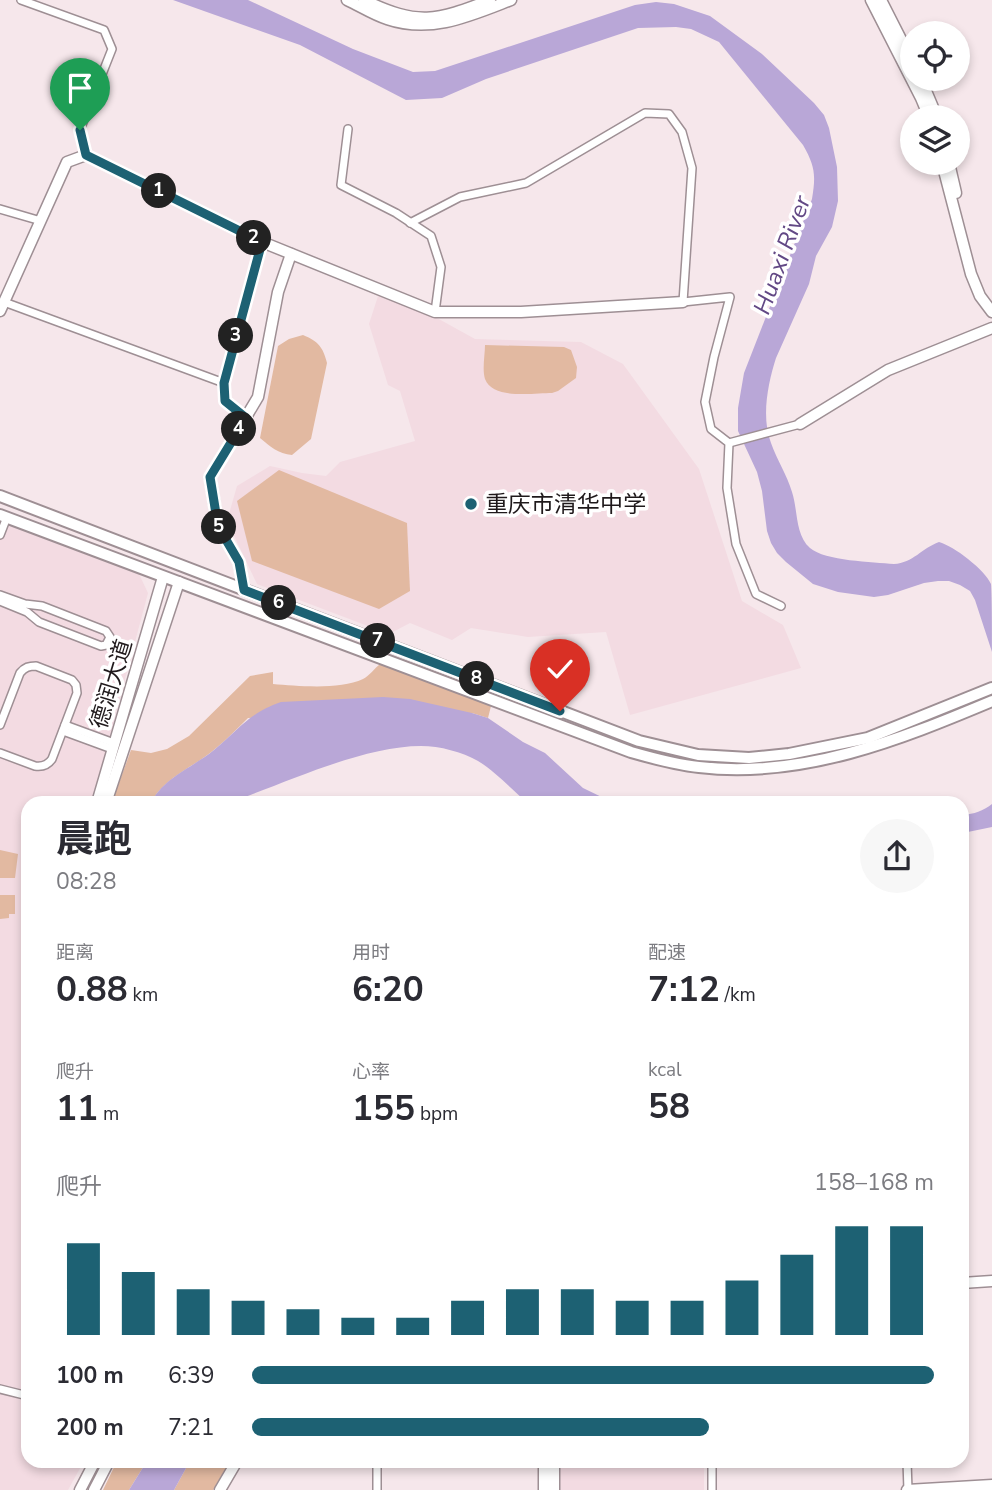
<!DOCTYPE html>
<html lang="zh">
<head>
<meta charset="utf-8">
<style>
  :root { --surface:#fff; --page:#f7f7f7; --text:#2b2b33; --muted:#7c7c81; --accent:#1d6173 }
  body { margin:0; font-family:"Nunito Sans","Noto Sans SC",sans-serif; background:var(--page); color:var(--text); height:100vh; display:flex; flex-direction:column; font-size:26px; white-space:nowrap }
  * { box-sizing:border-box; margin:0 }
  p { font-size:23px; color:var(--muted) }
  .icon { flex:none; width:38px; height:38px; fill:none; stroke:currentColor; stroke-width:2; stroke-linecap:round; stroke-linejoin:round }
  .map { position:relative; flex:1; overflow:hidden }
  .drawer { position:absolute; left:21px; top:796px; width:948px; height:672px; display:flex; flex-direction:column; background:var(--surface); border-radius:21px; box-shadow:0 4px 10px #0003 }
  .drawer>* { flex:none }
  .fabs { position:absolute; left:900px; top:21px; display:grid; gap:14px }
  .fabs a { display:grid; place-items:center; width:70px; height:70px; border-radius:50%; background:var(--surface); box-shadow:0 4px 10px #0003; font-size:35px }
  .pin { position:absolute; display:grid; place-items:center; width:60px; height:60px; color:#fff; margin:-72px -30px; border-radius:50% 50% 50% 0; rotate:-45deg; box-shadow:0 0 7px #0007 }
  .pin .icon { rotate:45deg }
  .km { position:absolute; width:35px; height:35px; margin:-18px; border-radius:50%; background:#222; color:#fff; font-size:19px; line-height:35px; text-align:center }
  .round { display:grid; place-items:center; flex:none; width:74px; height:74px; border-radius:37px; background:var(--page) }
  .head { display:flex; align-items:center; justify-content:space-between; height:119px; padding:0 35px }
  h1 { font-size:38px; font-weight:700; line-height:52px }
  .metrics { display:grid; grid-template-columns:repeat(3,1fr); gap:10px; height:119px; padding:7px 35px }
  .metrics div { display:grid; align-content:center }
  .metrics b { font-size:35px; font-weight:700 }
  .metrics small { font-size:19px; font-weight:400 }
  .metrics p { font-size:19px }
  .chart { height:196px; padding:14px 35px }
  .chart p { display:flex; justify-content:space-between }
  .chart svg { width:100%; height:126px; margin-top:7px; stroke:var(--accent); stroke-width:6 }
  ul { padding:0 35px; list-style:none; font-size:23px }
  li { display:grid; grid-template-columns:112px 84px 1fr; align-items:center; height:52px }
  li i { height:18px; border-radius:9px; background:var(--accent) }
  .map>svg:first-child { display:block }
  .built { fill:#f3dbe2 }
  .green { fill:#e2b9a1 }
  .water { fill:#b9a7d7 }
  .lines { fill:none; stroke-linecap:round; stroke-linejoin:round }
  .street-casing { stroke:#9e8f94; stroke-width:10 }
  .secondary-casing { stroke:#9e8f94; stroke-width:13 }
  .primary-casing { stroke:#9e8f94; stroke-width:14 }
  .street { stroke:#fff; stroke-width:7 }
  .secondary { stroke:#fff; stroke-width:10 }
  .primary { stroke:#fff; stroke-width:10 }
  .route-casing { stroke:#fff; stroke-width:14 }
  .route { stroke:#1d6173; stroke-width:9 }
  .poi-dot { fill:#1d6173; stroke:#fff; stroke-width:2.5 }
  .labels { text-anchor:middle; stroke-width:7; stroke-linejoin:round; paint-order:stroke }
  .poi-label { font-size:23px; fill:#1f191b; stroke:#fff; text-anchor:start }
  .street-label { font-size:23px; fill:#1f191b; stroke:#fff }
  .water-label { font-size:24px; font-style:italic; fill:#624885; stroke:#fff }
</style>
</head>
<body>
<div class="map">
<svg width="992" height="1490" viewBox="0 0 992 1490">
  <rect width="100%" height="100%" fill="#f6e7eb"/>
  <!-- built -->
  <g class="built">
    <path d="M378,296l59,22 38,21 106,3 42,22 76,105 43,132 41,24 18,43 -171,47 -24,-83 -78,5 -57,-9 -19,12 -42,-17 -21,11 -132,-50 -30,-63 10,-35 33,-20 32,7 24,3 14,-14 75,-21 -15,-50 -12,-6 -19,-61z"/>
    <path d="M0,520l139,54 9,19 -56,210h-64v658h56l-16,29h-68z"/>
    <rect x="560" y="1461" width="144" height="29"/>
  </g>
  <!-- green -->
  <g class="green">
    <path d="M303,335c15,6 20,12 24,28l-16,76 -19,16c-14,-1 -22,-9 -32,-17l18,-92 11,-7z"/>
    <path d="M485,345l79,2 7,3 6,17 -1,11 -18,13 -6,2c-18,0 -59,7 -67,-14 -3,-10 0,-24 0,-34z"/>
    <path d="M279,470l128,53 3,68 -31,18 -127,-48 -15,-60z"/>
    <path d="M380,664l111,42 -3,12 -16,-5 -224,5c-11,11 -22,22 -33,31 -21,18 -52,29 -64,54h-38l3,-12 15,-41 20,3 16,-4 22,-13 61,-60 23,-4v12c25,2 67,6 90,-5 6,-3 12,-11 17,-15z"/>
    <path d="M0,850l18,4 -3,24h-15z"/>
    <path d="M0,895h15v19h-6v4l-9,1z"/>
    <path d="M117,1461h30l-18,29h-26z"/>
    <path d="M190,1461h40l-17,29h-39z"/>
  </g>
  <!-- water -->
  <g class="water">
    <path d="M173,0h75l105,49 60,23 22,-1 200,-66 21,-3 18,2 36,12 52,38 52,49 10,12 5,13 8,39 1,34 -6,26 -16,29 -7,28 -33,74c-8,25 -15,59 -5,85 6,17 16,32 21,49 6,18 3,43 18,56 15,13 63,14 84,16 19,-1 28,-16 45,-22 15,4 46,28 52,42 1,9 1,56 1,68l-17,-52 -5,-9 -10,-6 -11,-4h-11l-14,2 -36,12 -14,2 -36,-5 -25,-8 -27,-22 -9,-9 -6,-10 -4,-12 -5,-40 -5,-19 -19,-41v-23l6,-35 68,-174c4,-24 3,-33 -9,-54l-84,-103 -28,-13 -15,-2 -38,1 -152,51 -44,19 -36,2 -106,-55z"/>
    <path d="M383,697l27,2 62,14 16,5 35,24 22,11 38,35 31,15h-86c-15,-12 -33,-32 -50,-42 -16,-9 -38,-15 -57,-15 -54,0 -125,32 -176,51l-12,6h-82c11,-24 42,-36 63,-53 25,-20 33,-36 67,-48z"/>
    <path d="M992,804v23l-29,6v-18c11,-1 20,-4 29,-11z"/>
    <path d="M147,1461h43l-16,29h-45z"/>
  </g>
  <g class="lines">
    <defs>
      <g id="street">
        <path d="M21,0l83,30 8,19 -32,81 6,25"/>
        <path d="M348,129l-7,56 55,28 35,23 10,31 -6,45"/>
        <path d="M0,209l41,12"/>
        <path d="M410,223l50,-26 66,-14 119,-70 24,1 13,18 10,36 -9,134 47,-5 -16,60 -9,45 6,27 18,14 -2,45 9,56 20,50 25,12"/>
        <path d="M4,302l220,81 38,-141"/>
        <path d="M224,383l1,18 20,17"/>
        <path d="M729,443l71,-19"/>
        <path d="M0,535l7,-18"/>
        <path d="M0,595l25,9 17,2 64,25 4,6 -4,8 -5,1 -62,-24 -12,-10 -27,-11"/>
        <path d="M0,725l20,-52c5,-6 9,-7 16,-7l36,14 4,5 1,8 -25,66c-4,6 -10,8 -17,7l-35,-13"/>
        <path d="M65,725l49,18"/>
        <path d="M63,731l49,18"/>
        <path d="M0,1389l28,7"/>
        <path d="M377,1461v29"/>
        <path d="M712,1461v29"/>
        <path d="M907,1461l1,29"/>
      </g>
      <g id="secondary">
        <path d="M347,0c13,6 27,15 40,19 44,15 83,-3 124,-19"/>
        <path d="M364,0c54,26 72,21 126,0"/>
        <path d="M871,0l50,98 8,19"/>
        <path d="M881,0l31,61"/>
        <path d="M921,79l16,38"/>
        <path d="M942,163l29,111 9,22 12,16"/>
        <path d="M949,163l7,30"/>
        <path d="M0,311l67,-149 19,-7 176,87 173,70h86l162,-10"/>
        <path d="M800,424l88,-54 104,-42"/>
        <path d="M244,590l-5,-28 -21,-36 -8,-49 48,-80 20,-105 13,-38"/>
        <path d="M97,803l66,-226"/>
        <path d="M106,803l73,-221"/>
        <path d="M962,1283l30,-2"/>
        <path d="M544,1461v29"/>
        <path d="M554,1461v29"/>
        <path d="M80,1490l15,-29"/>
        <path d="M94,1490l15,-29"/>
        <path d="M220,1490l17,-29"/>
        <path d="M907,1490l85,-5"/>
      </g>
      <g id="primary">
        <path d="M0,496l639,245 59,14 51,3 40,-4 79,-16 124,-50"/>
        <path d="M0,515l631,237c21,6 47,13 68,15 103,12 200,-27 293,-66"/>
      </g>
    </defs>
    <!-- street casing -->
    <use href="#street" class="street-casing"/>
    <!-- secondary casing -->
    <use href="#secondary" class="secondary-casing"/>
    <!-- primary casing -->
    <use href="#primary" class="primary-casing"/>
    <!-- street -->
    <use href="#street" class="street"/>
    <!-- secondary -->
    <use href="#secondary" class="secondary"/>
    <!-- primary -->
    <use href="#primary" class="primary"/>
  </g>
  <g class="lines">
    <defs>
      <path id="route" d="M80,130l6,25 176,87 -38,141 1,18 21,17 -36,59 8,49 21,36 5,28 316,121"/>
    </defs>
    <!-- route casing -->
    <use href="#route" class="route-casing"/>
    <!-- route -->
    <use href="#route" class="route"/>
  </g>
  <!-- markers -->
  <circle class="poi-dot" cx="471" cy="504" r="7"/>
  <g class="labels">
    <!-- poi labels -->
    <g class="poi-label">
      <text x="485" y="512">重庆市清华中学</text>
    </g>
    <!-- street labels -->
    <g class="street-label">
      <text transform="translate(111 684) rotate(-73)" y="8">德润大道</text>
    </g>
    <!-- water labels -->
    <g class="water-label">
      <text transform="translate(782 255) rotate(-70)" y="8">Huaxi River</text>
    </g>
  </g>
</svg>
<div class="fabs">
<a><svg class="icon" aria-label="locate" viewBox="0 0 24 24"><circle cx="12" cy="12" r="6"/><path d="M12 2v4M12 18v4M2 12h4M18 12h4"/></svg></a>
<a><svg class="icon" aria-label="layers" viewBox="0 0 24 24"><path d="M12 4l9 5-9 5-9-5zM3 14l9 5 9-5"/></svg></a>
</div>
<div class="pin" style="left:80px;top:130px;background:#1e9e55"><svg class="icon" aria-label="arrive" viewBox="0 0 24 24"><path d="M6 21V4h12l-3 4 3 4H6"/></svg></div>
<div class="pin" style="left:560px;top:711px;background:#d93025"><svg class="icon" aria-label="check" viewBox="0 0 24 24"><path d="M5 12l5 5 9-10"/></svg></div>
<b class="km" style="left:159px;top:191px">1</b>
<b class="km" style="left:254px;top:238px">2</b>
<b class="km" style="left:236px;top:336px">3</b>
<b class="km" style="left:239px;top:429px">4</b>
<b class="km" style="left:219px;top:527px">5</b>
<b class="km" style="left:279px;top:603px">6</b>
<b class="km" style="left:378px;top:641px">7</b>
<b class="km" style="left:477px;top:679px">8</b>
<section class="drawer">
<div class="head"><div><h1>晨跑</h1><p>08:28</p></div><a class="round"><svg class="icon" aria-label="share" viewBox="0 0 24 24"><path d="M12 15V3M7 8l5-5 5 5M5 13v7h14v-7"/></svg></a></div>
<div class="metrics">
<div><p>距离</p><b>0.88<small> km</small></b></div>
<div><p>用时</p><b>6:20</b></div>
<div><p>配速</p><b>7:12<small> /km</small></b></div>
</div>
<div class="metrics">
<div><p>爬升</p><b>11<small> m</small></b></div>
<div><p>心率</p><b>155<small> bpm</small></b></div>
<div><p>kcal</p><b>58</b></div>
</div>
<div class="chart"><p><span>爬升</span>158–168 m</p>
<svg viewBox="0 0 160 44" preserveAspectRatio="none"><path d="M5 44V12M15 44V22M25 44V28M35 44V32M45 44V35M55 44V38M65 44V38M75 44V32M85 44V28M95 44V28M105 44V32M115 44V32M125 44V25M135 44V16M145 44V6M155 44V6"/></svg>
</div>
<ul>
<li><b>100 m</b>6:39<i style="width:100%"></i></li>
<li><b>200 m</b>7:21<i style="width:67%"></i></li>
</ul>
</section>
</div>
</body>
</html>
